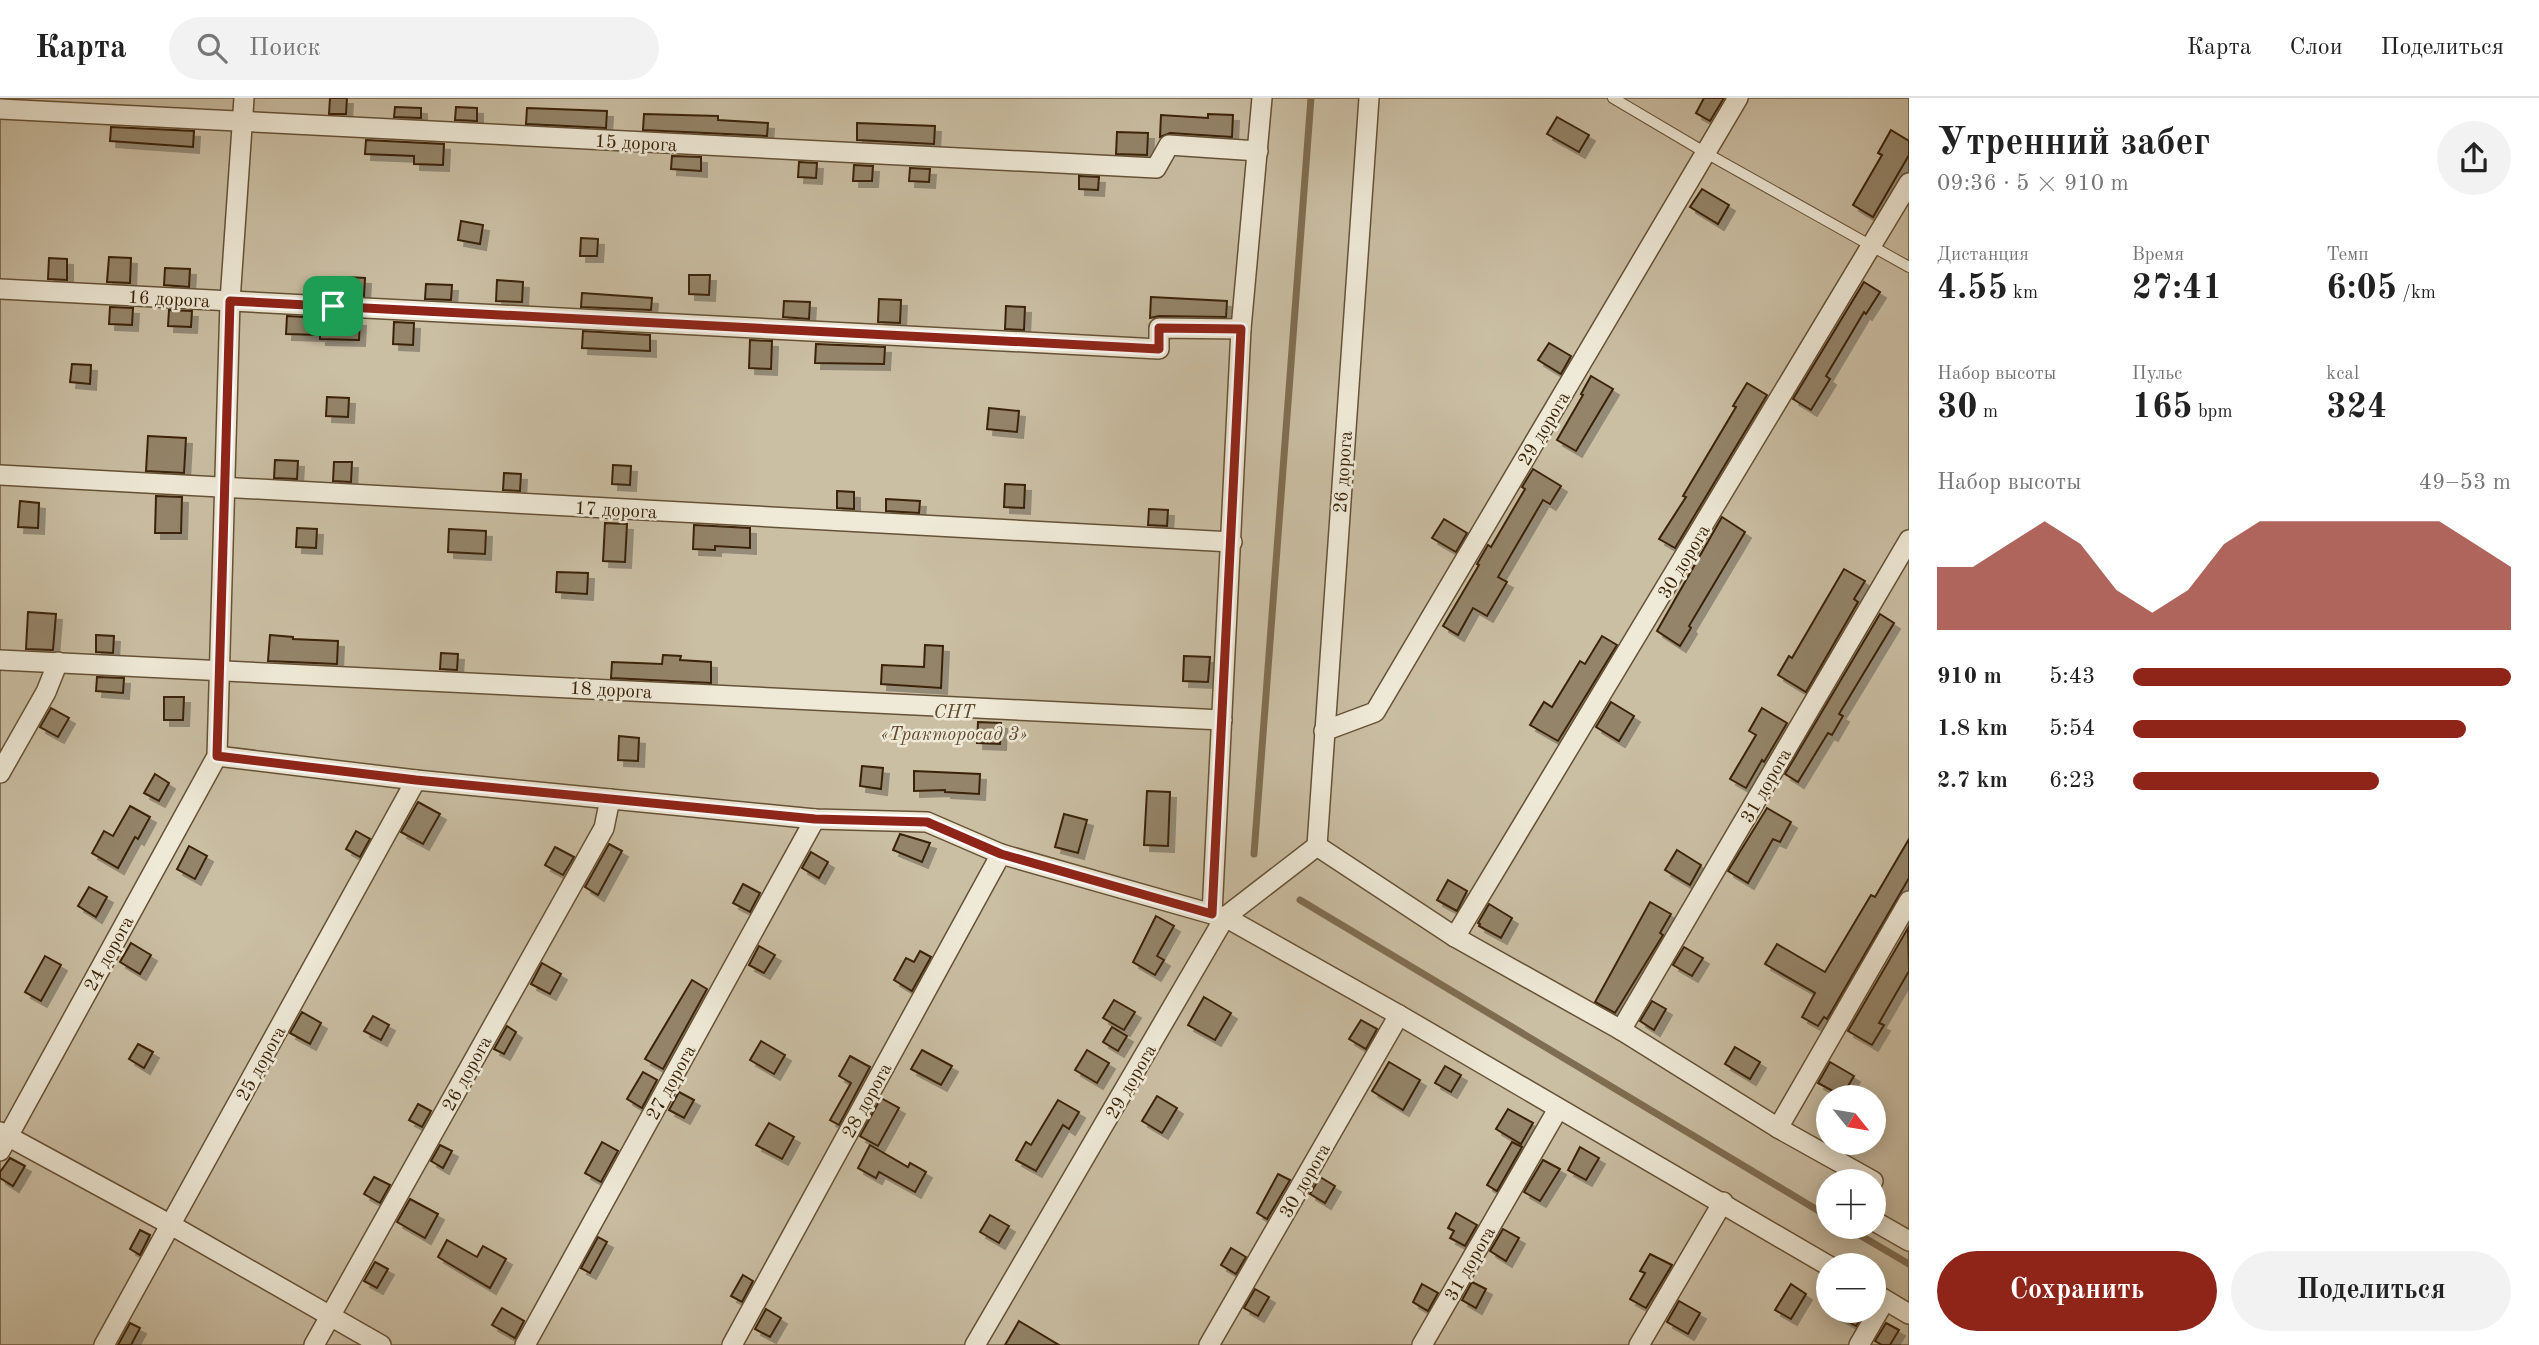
<!DOCTYPE html>
<html lang="ru">
<head>
<meta charset="utf-8">
<style>
  :root { --surface:#fff; --page:#f2f2f2; --text:#222; --muted:#767676; --line:#e0e0e0; --accent:#8f2418 }
  body { margin:0; font-family:"Old Standard TT",serif; background:var(--page); color:var(--text); height:100vh; display:flex; flex-direction:column; font-size:26px; white-space:nowrap }
  * { box-sizing:border-box; margin:0 }
  p { font-size:23px; color:var(--muted) }
  .icon { flex:none; width:38px; height:38px; fill:none; stroke:currentColor; stroke-width:2; stroke-linecap:round; stroke-linejoin:round }
  .map { position:relative; flex:1; overflow:hidden }
  .details { display:flex; flex-direction:column; background:var(--surface); width:630px }
  .details>* { flex:none }
  .needle { width:46px; rotate:120deg }
  .fabs { position:absolute; left:1816px; top:987px; display:grid; gap:14px }
  .fabs a { display:grid; place-items:center; width:70px; height:70px; border-radius:50%; background:var(--surface); box-shadow:0 4px 18px #0003; font-size:35px }
  .pin { position:absolute; display:grid; place-items:center; width:60px; height:60px; color:#fff; margin:-30px; border-radius:14px; box-shadow:0 4px 10px #0006 }
  .round { display:grid; place-items:center; flex:none; width:74px; height:74px; border-radius:37px; background:var(--page) }
  .summary { display:flex; align-items:center; justify-content:space-between; height:119px; padding:0 28px }
  h1 { font-size:38px; font-weight:600; line-height:52px }
  .figures { display:grid; grid-template-columns:repeat(3,1fr); gap:10px; height:119px; padding:7px 28px }
  .figures div { display:grid; align-content:center }
  .figures b { font-size:35px; font-weight:600 }
  .figures small { font-size:19px; font-weight:400 }
  .figures p { font-size:19px }
  .chart { height:196px; padding:14px 28px }
  .chart p { display:flex; justify-content:space-between }
  .chart svg { width:100%; height:126px; margin-top:7px; fill:var(--accent); opacity:.7 }
  .primary-button { display:flex; gap:14px; margin-top:auto; padding:14px 28px }
  .primary-button a { flex:1; height:80px; border-radius:42px; background:var(--accent); color:#fff; font-size:28px; font-weight:600; line-height:80px; text-align:center }
  .primary-button a+a { background:var(--page); color:var(--text) }
  ul { padding:0 28px; list-style:none; font-size:23px }
  li { display:grid; grid-template-columns:112px 84px 1fr; align-items:center; height:52px }
  li i { height:18px; border-radius:9px; background:var(--accent) }
  header { display:flex; align-items:center; gap:42px; box-sizing:border-box; height:98px; padding:0 35px; background:var(--surface); border-bottom:2px solid var(--line) }
  header strong { font-size:33px }
  nav { display:flex; gap:38px; margin-inline-start:auto; font-size:24px }
  .search { width:490px; height:63px; background:var(--page); display:flex; align-items:center; gap:18px; box-sizing:border-box; padding:0 24px; border-radius:38px; color:var(--muted); font-size:26px }
  main { display:flex; flex:1; min-height:0 }
  .map>svg:first-child { display:block }
  .green { fill:#cabea3; stroke:#827055; stroke-width:2; fill-rule:evenodd }
  .lines { fill:none; stroke-linecap:round; stroke-linejoin:round }
  .stream { stroke:#7f6d51; stroke-width:7 }
  .building { fill:#948469; stroke:#3b2307; stroke-width:2; filter:url(#shadow) }
  .service-casing { stroke:#665236; stroke-width:12 }
  .minor-casing { stroke:#665236; stroke-width:22 }
  .service { stroke:#efead8; stroke-width:10 }
  .minor { stroke:#efead8; stroke-width:19 }
  .route-casing { stroke:#fff; stroke-width:14 }
  .route { stroke:#8f2418; stroke-width:9 }
  .labels { text-anchor:middle; stroke-width:5; stroke-linejoin:round; paint-order:stroke }
  .street-label { font-size:19px; fill:#3b2307; stroke:#efead8 }
  .park-label { font-size:19px; font-style:italic; fill:#5f4a2e; stroke:#efead8 }
</style>
</head>
<body>
<header>
<strong>Карта</strong>
<div class="search"><svg class="icon" aria-label="search" viewBox="0 0 24 24"><circle cx="10" cy="10" r="6"/><path d="M15 15l6 6"/></svg>Поиск</div>
<nav><a>Карта</a><a>Слои</a><a>Поделиться</a></nav>
</header>
<main>
<div class="map">
<svg width="1909" height="1247" viewBox="0 0 1909 1247">
  <defs>
    <filter id="shadow"><feDropShadow dx="6" dy="6" stdDeviation="0" flood-color="#0004"/></filter>
  </defs>
  <rect width="100%" height="100%" fill="#e7dec3"/>
  <filter id="stains"><feTurbulence type="fractalNoise" baseFrequency=".00286" numOctaves="4"/><feColorMatrix values="0 0 0 0 .2 0 0 0 0 .09 0 0 0 0 .02 0 0 0 .5 -.17"/></filter>
  <radialGradient id="worn" r=".72"><stop offset=".6" stop-color="#630" stop-opacity="0"/><stop offset="1" stop-color="#630" stop-opacity=".3"/></radialGradient>
  <!-- green -->
  <path class="green" d="M0,0h1909v1247h-1909zM1829,999h45v46h-45zM1829,1083h45v46h-45zM1829,1167h45v46h-45z"/>
  <g class="lines">
    <!-- stream -->
    <g class="stream">
      <path d="M1254,756l57,-756"/>
      <path d="M1300,802l529,317"/>
      <path d="M1846,1129l63,37"/>
    </g>
  </g>
  <!-- building -->
  <g class="building">
    <path d="M330,0h17l-1,16h-17z"/>
    <path d="M1704,0h20l-14,23 -14,-8z"/>
    <path d="M395,9l26,1v10l-27,-1z"/>
    <path d="M456,9l21,1v13l-22,-1z"/>
    <path d="M527,10l80,3 -1,17 -80,-4z"/>
    <path d="M644,16l74,2v4l50,3 -1,13 -124,-6z"/>
    <path d="M1208,16l25,1 -1,22 -62,-4 -10,4 1,-22 47,3z"/>
    <path d="M1557,19l32,18 -10,17 -32,-18z"/>
    <path d="M857,25l78,3 -1,18 -77,-4z"/>
    <path d="M111,29l83,4 -1,16 -83,-6z"/>
    <path d="M1891,32l18,11v14l-36,62 -20,-12 29,-50 -4,-2z"/>
    <path d="M1117,34l31,1 -1,22 -31,-1z"/>
    <path d="M366,42l78,4 -1,21 -29,-1v-8l-49,-2z"/>
    <path d="M672,58l29,1v14l-30,-2z"/>
    <path d="M799,64l18,1 -1,15 -18,-1z"/>
    <path d="M854,67l19,1 -1,15h-19z"/>
    <path d="M910,70l20,1 -1,13 -20,-1z"/>
    <path d="M1079,78l20,1 -1,13 -19,-1z"/>
    <path d="M1702,91l27,16 -11,19 -28,-17z"/>
    <path d="M461,123l22,4 -3,19 -22,-4z"/>
    <path d="M581,140l17,1 -1,17h-17z"/>
    <path d="M109,159l22,1 -1,25 -23,-1z"/>
    <path d="M49,160l18,1v21l-19,-1z"/>
    <path d="M165,170l25,1 -1,18 -25,-2z"/>
    <path d="M689,177h21l-1,20 -20,-1z"/>
    <path d="M347,179l18,1 -1,18 -46,-3v-14l29,1z"/>
    <path d="M497,182l26,2 -1,20 -26,-1z"/>
    <path d="M1864,184l16,10 -14,22 -2,-2 -38,64 4,3 -19,31 -18,-11z"/>
    <path d="M426,186l26,1 -1,15 -26,-1z"/>
    <path d="M582,195l70,5 -1,12 -70,-3z"/>
    <path d="M1151,199l76,4 -1,16 -67,-1 -9,2z"/>
    <path d="M879,201l22,1 -1,23 -22,-1z"/>
    <path d="M784,203l26,1 -1,17 -26,-2z"/>
    <path d="M1006,208l19,1 -1,23 -19,-1z"/>
    <path d="M110,209l23,1 -1,17 -23,-1z"/>
    <path d="M169,212l23,1 -1,16 -23,-1z"/>
    <path d="M287,218l73,4 -1,20 -39,-1v-4l-34,-1z"/>
    <path d="M394,224l20,1 -1,22 -20,-1z"/>
    <path d="M583,233l67,4v16l-68,-3z"/>
    <path d="M750,242l22,1 -1,28 -22,-1z"/>
    <path d="M1549,245l22,13 -10,18 -23,-14z"/>
    <path d="M816,246l69,3 -1,17 -69,-1z"/>
    <path d="M72,266l19,1 -1,19 -20,-2z"/>
    <path d="M1591,278l22,13 -37,62 -19,-11 26,-45 -2,-1z"/>
    <path d="M1747,285l20,12 -92,153 -16,-9 27,-42 -3,-1 53,-89 -3,-1z"/>
    <path d="M327,299l22,1 -1,19 -22,-1z"/>
    <path d="M989,310l30,3 -2,21 -30,-3z"/>
    <path d="M148,338l38,2 -2,35 -38,-2z"/>
    <path d="M275,362l23,1 -1,18 -23,-1z"/>
    <path d="M334,364h18l-1,20 -18,-1z"/>
    <path d="M613,367l18,1 -1,19 -18,-1z"/>
    <path d="M1533,371l28,17 -11,18 -7,-4 -45,77 9,5 -20,34 -14,-8 -15,27 -15,-9 36,-61 -2,-1 11,-19 3,2 34,-58 -3,-2z"/>
    <path d="M504,375l17,1 -1,17 -17,-1z"/>
    <path d="M1005,386l20,1 -1,23 -20,-1z"/>
    <path d="M837,393l17,1v17l-17,-1z"/>
    <path d="M156,398l26,1 -1,36h-26z"/>
    <path d="M886,401l34,2 -1,12 -33,-2z"/>
    <path d="M20,403l19,2 -1,25 -20,-1z"/>
    <path d="M1149,411l19,1 -1,16 -19,-1z"/>
    <path d="M1722,419l23,15 -56,94 2,2 -11,18 -23,-15z"/>
    <path d="M1444,421l23,14 -11,19 -24,-14z"/>
    <path d="M605,425l22,1 -2,38 -22,-1z"/>
    <path d="M694,427l56,3v20l-35,-2v4l-22,-1z"/>
    <path d="M297,430l20,1 -1,19 -20,-1z"/>
    <path d="M449,431l37,2 -1,23 -37,-2z"/>
    <path d="M1844,471l21,12 -11,18 4,3 -52,90 -28,-17 11,-19 3,2z"/>
    <path d="M557,474l31,1 -1,21 -31,-2z"/>
    <path d="M28,514l28,2 -3,36 -27,-1z"/>
    <path d="M1880,516l14,9 -55,91 4,2 -11,19 -4,-2 -30,49 -13,-8z"/>
    <path d="M96,537l18,1 -1,17 -17,-1z"/>
    <path d="M270,537l23,2v2l45,2 -1,23 -69,-3z"/>
    <path d="M1602,538l15,9 -59,96 -28,-16 14,-23 8,5 28,-46 5,3z"/>
    <path d="M925,547l18,1 -2,42 -60,-4 1,-19 42,2z"/>
    <path d="M441,555l17,1 -1,16 -17,-1z"/>
    <path d="M663,557l18,1 -1,4 31,2v21l-100,-5 1,-16 50,2z"/>
    <path d="M1184,558l26,1 -2,25 -25,-1z"/>
    <path d="M97,579l27,1 -1,15 -27,-2z"/>
    <path d="M164,599h20l-1,23h-19z"/>
    <path d="M1611,604l23,14 -15,25 -23,-14z"/>
    <path d="M51,610l18,10 -11,19 -18,-10z"/>
    <path d="M1762,610l25,15 -23,39 -2,-2 -16,28 -16,-9 26,-44 -7,-4z"/>
    <path d="M978,624l23,1 -1,21 -23,-1z"/>
    <path d="M619,638l20,2 -1,23 -20,-1z"/>
    <path d="M862,668l21,2 -2,21 -21,-3z"/>
    <path d="M914,673l66,3 -1,20 -34,-2v-2l-31,1z"/>
    <path d="M155,676l14,9 -10,18 -15,-8z"/>
    <path d="M1147,693l23,1 -2,54 -24,-1z"/>
    <path d="M418,704l22,12 -17,30 -22,-12z"/>
    <path d="M130,708l20,11 -12,22 -3,-2 -17,31 -26,-15 12,-22 9,5z"/>
    <path d="M1767,710l24,14 -11,20 -7,-3 -25,44 -20,-12z"/>
    <path d="M1064,716l23,6 -9,33 -23,-6z"/>
    <path d="M356,733l14,8 -10,18 -14,-8z"/>
    <path d="M900,736l30,9 -8,19 -29,-12z"/>
    <path d="M1909,741v39l-82,141 -3,-2 -6,9 -16,-9 13,-24 -50,-29 12,-20 48,28 46,-77 4,2z"/>
    <path d="M609,746l13,7 -24,44 -13,-8z"/>
    <path d="M189,748l18,10 -12,23 -18,-10z"/>
    <path d="M555,749l19,10 -11,18 -18,-10z"/>
    <path d="M1677,752l24,15 -11,20 -25,-15z"/>
    <path d="M811,754l17,10 -9,16 -17,-10z"/>
    <path d="M1448,782l19,11 -10,20 -20,-11z"/>
    <path d="M743,786l17,9 -10,19 -17,-9z"/>
    <path d="M89,789l18,10 -11,20 -18,-11z"/>
    <path d="M1650,804l21,12 -11,19 3,2 -48,78 -20,-11z"/>
    <path d="M1489,806l23,14 -11,20 -22,-12 1,-2 -2,-1z"/>
    <path d="M1156,818l18,10 -17,30 7,4 -9,15 -22,-13z"/>
    <path d="M1908,830l1,43 -30,52 5,2 -12,20 -24,-14z"/>
    <path d="M131,845l20,12 -11,19 -20,-12z"/>
    <path d="M759,848l16,9 -11,18 -15,-8z"/>
    <path d="M1684,849l19,11 -11,18 -19,-11z"/>
    <path d="M920,853l11,6 -19,34 -18,-11 12,-22 8,4z"/>
    <path d="M45,858l16,9 -20,36 -16,-9z"/>
    <path d="M542,865l19,11 -11,20 -19,-10z"/>
    <path d="M692,882l15,9 -44,80 -18,-10z"/>
    <path d="M1204,899l27,16 -16,27 -27,-15z"/>
    <path d="M1114,902l21,12 -11,18 -21,-12z"/>
    <path d="M1652,903l14,8 -12,21 -14,-9z"/>
    <path d="M302,914l19,11 -11,21 -20,-11z"/>
    <path d="M373,918l16,9 -8,15 -17,-9z"/>
    <path d="M1361,922l16,9 -11,20 -17,-10z"/>
    <path d="M507,928l9,6 -12,22 -10,-5z"/>
    <path d="M1112,929l15,9 -9,15 -15,-9z"/>
    <path d="M761,943l24,14 -11,19 -24,-14z"/>
    <path d="M138,946l15,8 -9,16 -15,-9z"/>
    <path d="M1735,949l25,15 -10,17 -25,-15z"/>
    <path d="M922,952l30,16 -11,19 -30,-16z"/>
    <path d="M1087,952l22,13 -12,20 -22,-13z"/>
    <path d="M850,958l20,11 -31,58 -9,-5 21,-37 -12,-7z"/>
    <path d="M1389,964l31,18 -17,30 -31,-19z"/>
    <path d="M1830,964l24,14 -12,20 -24,-13z"/>
    <path d="M1445,968l16,9 -10,17 -16,-9z"/>
    <path d="M643,974l14,8 -15,28 -15,-9z"/>
    <path d="M679,994l15,8 -10,18 -15,-8z"/>
    <path d="M1157,998l20,12 -15,25 -20,-12z"/>
    <path d="M881,1000l18,10 -21,38 -18,-10z"/>
    <path d="M1058,1002l21,12 -10,17 -6,-4 -27,46 -20,-11 10,-18 5,3z"/>
    <path d="M418,1006l13,7 -9,16 -13,-7z"/>
    <path d="M1508,1011l25,14 -12,21 -25,-15z"/>
    <path d="M769,1025l25,14 -12,22 -26,-14z"/>
    <path d="M602,1044l16,9 -17,31 -16,-9z"/>
    <path d="M1512,1044l10,5 -25,44 -10,-6z"/>
    <path d="M440,1047l12,6 -9,17 -12,-7z"/>
    <path d="M870,1047l38,22 2,-4 16,9 -11,20 -36,-20 -3,6 -18,-10z"/>
    <path d="M1580,1049l19,11 -13,22 -18,-10z"/>
    <path d="M10,1060l15,8 -12,20 -13,-8v-6z"/>
    <path d="M1543,1062l17,9 -20,32 -16,-9z"/>
    <path d="M1278,1076l12,6 -23,39 -10,-6z"/>
    <path d="M374,1079l16,8 -10,18 -16,-9z"/>
    <path d="M1320,1079l15,9 -10,17 -15,-9z"/>
    <path d="M410,1101l28,15 -13,24 -28,-16z"/>
    <path d="M1456,1115l21,12 -12,21 -15,-8 4,-7 -6,-3z"/>
    <path d="M990,1117l19,11 -10,17 -19,-11z"/>
    <path d="M1503,1131l16,9 -13,23 -16,-10z"/>
    <path d="M140,1132l10,5 -10,20 -10,-6z"/>
    <path d="M598,1139l9,5 -17,31 -9,-5z"/>
    <path d="M447,1142l30,17 6,-11 23,13 -16,29 -52,-31z"/>
    <path d="M1231,1150l15,9 -10,17 -15,-9z"/>
    <path d="M1650,1156l22,11 -26,43 -16,-9 15,-26 -5,-2z"/>
    <path d="M375,1164l13,7 -11,19 -13,-7z"/>
    <path d="M743,1177l10,6 -11,21 -11,-6z"/>
    <path d="M1472,1184l14,7 -10,19 -14,-8z"/>
    <path d="M1422,1186l16,9 -10,18 -15,-9z"/>
    <path d="M1791,1186l15,10 -15,25 -16,-9z"/>
    <path d="M1255,1191l14,8 -11,19 -14,-8z"/>
    <path d="M1679,1203l21,12 -12,21 -21,-12z"/>
    <path d="M502,1210l22,13 -9,17 -23,-13z"/>
    <path d="M766,1211l15,9 -11,19 -15,-8z"/>
    <path d="M1829,1213h36l-9,15z"/>
    <path d="M1019,1223l40,24h-54z"/>
    <path d="M130,1225l10,5 -9,17h-13z"/>
    <path d="M1886,1225l13,7 -9,15h-8l-7,-4z"/>
  </g>
  <g class="lines">
    <defs>
      <path id="service" d="M1613,0l93,55 203,114"/>
      <g id="minor">
        <path d="M1262,0l-21,231 -29,585 13,3 174,98 430,251"/>
        <path d="M0,11l1156,59 13,-23 89,6"/>
        <path d="M0,191l1159,60v-21l82,1"/>
        <path d="M0,377l1232,67"/>
        <path d="M0,562l1222,60"/>
        <path d="M1324,633l51,-19 363,-614"/>
        <path d="M217,658l199,24 399,39 112,3 74,32 211,60"/>
        <path d="M0,675l46,-81 12,-30"/>
        <path d="M1317,748l52,-748"/>
        <path d="M1317,748l138,91 166,93 157,98 95,53"/>
        <path d="M1455,839l454,-754"/>
        <path d="M1621,932l288,-490"/>
        <path d="M1778,1030l131,-227"/>
        <path d="M0,1034l171,93 210,120"/>
        <path d="M0,1053l217,-395 13,-455 14,-203"/>
        <path d="M1874,1123l35,20"/>
        <path d="M1877,1197l32,19"/>
        <path d="M104,1247l312,-565"/>
        <path d="M314,1247l290,-517 6,-29"/>
        <path d="M525,1247l290,-526"/>
        <path d="M732,1247l269,-491"/>
        <path d="M975,1247l250,-428 92,-71"/>
        <path d="M1209,1247l190,-330"/>
        <path d="M1422,1247l136,-236"/>
        <path d="M1639,1247l84,-143"/>
        <path d="M1859,1247l26,-45"/>
      </g>
    </defs>
    <!-- service casing -->
    <use href="#service" class="service-casing"/>
    <!-- minor casing -->
    <use href="#minor" class="minor-casing"/>
    <!-- service -->
    <use href="#service" class="service"/>
    <!-- minor -->
    <use href="#minor" class="minor"/>
  </g>
  <g class="lines">
    <defs>
      <path id="route" d="M230,203l929,48v-21l82,1 -29,585 -211,-60 -74,-32 -112,-3 -399,-39 -199,-24z"/>
    </defs>
    <!-- route casing -->
    <use href="#route" class="route-casing"/>
    <!-- route -->
    <use href="#route" class="route"/>
  </g>
  <g class="labels">
    <!-- street labels -->
    <g class="street-label">
      <text transform="translate(636 44) rotate(3)" y="7">15 дорога</text>
      <text transform="translate(169 200) rotate(3)" y="7">16 дорога</text>
      <text transform="translate(1543 330) rotate(-59)" y="7">29 дорога</text>
      <text transform="translate(1342 374) rotate(-86)" y="7">26 дорога</text>
      <text transform="translate(616 411) rotate(3)" y="7">17 дорога</text>
      <text transform="translate(1683 463) rotate(-59)" y="7">30 дорога</text>
      <text transform="translate(611 591) rotate(3)" y="7">18 дорога</text>
      <text transform="translate(1765 687) rotate(-60)" y="7">31 дорога</text>
      <text transform="translate(108 855) rotate(-61)" y="7">24 дорога</text>
      <text transform="translate(260 965) rotate(-61)" y="7">25 дорога</text>
      <text transform="translate(466 975) rotate(-61)" y="7">26 дорога</text>
      <text transform="translate(1130 983) rotate(-60)" y="7">29 дорога</text>
      <text transform="translate(670 984) rotate(-61)" y="7">27 дорога</text>
      <text transform="translate(866 1002) rotate(-61)" y="7">28 дорога</text>
      <text transform="translate(1304 1082) rotate(-60)" y="7">30 дорога</text>
      <text transform="translate(1469 1165) rotate(-60)" y="7">31 дорога</text>
    </g>
    <!-- park labels -->
    <g class="park-label">
      <text x="954" y="620">СНТ<tspan x="954" dy="22">«Тракторосад 3»</tspan></text>
    </g>
  </g>
  <rect width="100%" height="100%" filter="url(#stains)"/>
  <rect width="100%" height="100%" fill="url(#worn)"/>
</svg>
<div class="fabs">
<a><svg class="needle" viewBox="-14 -14 28 28"><path d="M0-13l5 13h-10z" fill="#e53935"/><path d="M0 13l5-13h-10z" fill="#767676"/></svg></a>
<a>+</a>
<a>−</a>
</div>
<div class="pin" style="left:333px;top:208px;background:#1e9e55"><svg class="icon" aria-label="arrive" viewBox="0 0 24 24"><path d="M6 21V4h12l-3 4 3 4H6"/></svg></div>
</div>
<section class="details">
<div class="summary"><div><h1>Утренний забег</h1><p>09:36 · 5 × 910 m</p></div><a class="round"><svg class="icon" aria-label="share" viewBox="0 0 24 24"><path d="M12 15V3M7 8l5-5 5 5M5 13v7h14v-7"/></svg></a></div>
<div class="figures">
<div><p>Дистанция</p><b>4.55<small> km</small></b></div>
<div><p>Время</p><b>27:41</b></div>
<div><p>Темп</p><b>6:05<small> /km</small></b></div>
</div>
<div class="figures">
<div><p>Набор высоты</p><b>30<small> m</small></b></div>
<div><p>Пульс</p><b>165<small> bpm</small></b></div>
<div><p>kcal</p><b>324</b></div>
</div>
<div class="chart"><p><span>Набор высоты</span>49–53 m</p>
<svg viewBox="0 0 160 44" preserveAspectRatio="none"><path d="M0 44V22L10 22L20 14L30 6L40 14L50 30L60 38L70 30L80 14L90 6L100 6L110 6L120 6L130 6L140 6L150 14L160 22V44z"/></svg>
</div>
<ul>
<li><b>910 m</b>5:43<i style="width:100%"></i></li>
<li><b>1.8 km</b>5:54<i style="width:88%"></i></li>
<li><b>2.7 km</b>6:23<i style="width:65%"></i></li>
</ul>
<div class="primary-button"><a>Сохранить</a><a>Поделиться</a></div>
</section>
</main>
</body>
</html>
